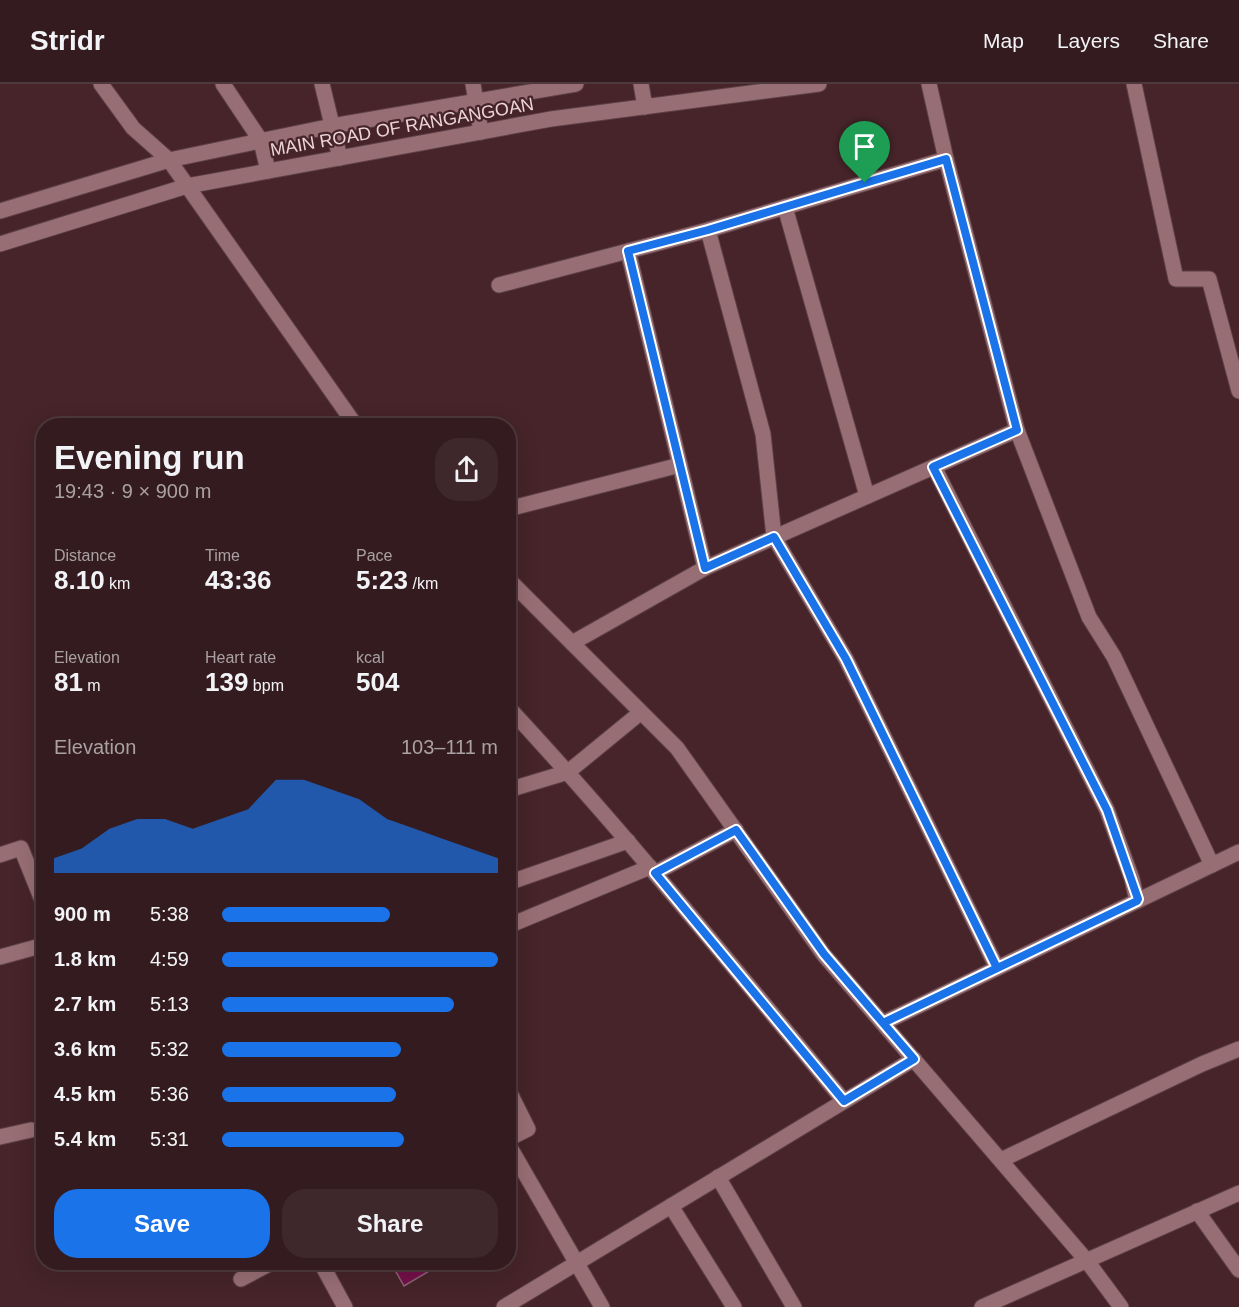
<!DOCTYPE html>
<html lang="en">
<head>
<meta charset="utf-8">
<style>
  :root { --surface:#341b1f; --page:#3f282c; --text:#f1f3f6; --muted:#a9a1a4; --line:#4e393d; --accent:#1a73e8 }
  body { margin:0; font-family:Helvetica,sans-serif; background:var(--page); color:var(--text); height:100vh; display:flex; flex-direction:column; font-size:22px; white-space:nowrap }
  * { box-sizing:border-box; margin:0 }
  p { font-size:20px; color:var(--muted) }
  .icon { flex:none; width:33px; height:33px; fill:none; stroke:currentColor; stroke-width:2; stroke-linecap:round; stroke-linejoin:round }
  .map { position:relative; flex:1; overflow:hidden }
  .sheet { position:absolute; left:36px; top:334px; width:480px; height:852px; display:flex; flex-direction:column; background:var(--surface); border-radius:24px; box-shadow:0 6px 24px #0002,0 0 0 2px var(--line) }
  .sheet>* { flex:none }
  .pin { position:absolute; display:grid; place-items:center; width:51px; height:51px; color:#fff; margin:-62px -26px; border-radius:50% 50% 50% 0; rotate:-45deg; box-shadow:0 0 6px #0007 }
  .pin .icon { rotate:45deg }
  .round { display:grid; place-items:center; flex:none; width:63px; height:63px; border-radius:24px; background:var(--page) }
  .head { display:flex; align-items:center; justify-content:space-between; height:102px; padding:0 18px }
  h1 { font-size:33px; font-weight:600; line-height:45px }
  .metrics { display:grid; grid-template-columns:repeat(3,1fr); gap:9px; height:102px; padding:6px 18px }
  .metrics div { display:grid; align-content:center }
  .metrics b { font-size:26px; font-weight:600 }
  .metrics small { font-size:16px; font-weight:400 }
  .metrics p { font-size:16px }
  .chart { height:168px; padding:12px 18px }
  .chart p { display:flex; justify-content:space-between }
  .chart svg { width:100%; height:108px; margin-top:6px; fill:var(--accent); opacity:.7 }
  .action { display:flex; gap:12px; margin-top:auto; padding:12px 18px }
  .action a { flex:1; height:69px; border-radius:24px; background:var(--accent); color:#fff; font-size:24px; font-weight:600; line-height:69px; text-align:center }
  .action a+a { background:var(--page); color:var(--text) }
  ul { padding:0 18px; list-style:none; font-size:20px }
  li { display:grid; grid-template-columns:96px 72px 1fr; align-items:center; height:45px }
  li i { height:15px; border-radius:8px; background:var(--accent) }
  header { display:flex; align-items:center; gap:36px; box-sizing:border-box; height:84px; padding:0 30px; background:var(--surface); border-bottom:2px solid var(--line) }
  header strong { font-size:28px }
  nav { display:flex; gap:33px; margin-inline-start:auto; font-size:21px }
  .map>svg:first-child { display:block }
  .building { fill:#74104a; stroke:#896574; stroke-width:1.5 }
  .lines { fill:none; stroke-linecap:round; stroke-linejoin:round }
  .minor-casing { stroke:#5d4045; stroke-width:17 }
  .minor { stroke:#976e73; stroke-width:15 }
  .route-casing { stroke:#fff; stroke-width:12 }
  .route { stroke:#1a73e8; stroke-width:8 }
  .labels { text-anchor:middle; stroke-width:4.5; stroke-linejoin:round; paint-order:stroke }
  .street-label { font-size:18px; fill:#ecd5d7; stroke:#462429 }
</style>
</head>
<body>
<header>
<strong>Stridr</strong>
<nav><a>Map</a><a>Layers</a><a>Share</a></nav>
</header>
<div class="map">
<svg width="1239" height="1223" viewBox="0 0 1239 1223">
  <rect width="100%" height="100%" fill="#462429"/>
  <!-- building -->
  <path class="building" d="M391,1179h50v1l-37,22z"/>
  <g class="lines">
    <defs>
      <g id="minor">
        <path d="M101,0l32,44 36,32 187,266"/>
        <path d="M223,0l38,57 7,30"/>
        <path d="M322,0l18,74"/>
        <path d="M473,0l8,48"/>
        <path d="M641,0l4,23"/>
        <path d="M1134,0l42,195h33l30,112"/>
        <path d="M785,123l82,289"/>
        <path d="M0,127l169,-51 163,-34 244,-42"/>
        <path d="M708,146l55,204 11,103 72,122 151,309"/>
        <path d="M0,160l187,-58 364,-67 268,-35"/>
        <path d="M628,167l77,317"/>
        <path d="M499,201l209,-55 238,-71"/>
        <path d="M1017,346l72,187 25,40 98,208"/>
        <path d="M934,383l173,343 25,69 5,22"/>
        <path d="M508,425l172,-44"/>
        <path d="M508,495l169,169 147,207 263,306 34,46"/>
        <path d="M572,559l133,-75 312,-138 -71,-271 -17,-75"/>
        <path d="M508,623c118,127 226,261 336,394"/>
        <path d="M508,706l60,-18 72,-59"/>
        <path d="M0,771l21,-7 23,57"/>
        <path d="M655,789l81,-43"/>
        <path d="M508,799l120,-42"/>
        <path d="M508,842l142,-59"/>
        <path d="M0,873l44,-12"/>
        <path d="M883,939l356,-171"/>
        <path d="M508,1005l20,40 -20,10"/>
        <path d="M0,1053l31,-7"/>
        <path d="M508,1060l94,163"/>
        <path d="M1001,1076l201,-96 37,-15"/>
        <path d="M718,1093l76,130"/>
        <path d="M671,1122l63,101"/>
        <path d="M1197,1127l42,59"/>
        <path d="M321,1179l24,44"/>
        <path d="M241,1195l30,-16"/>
        <path d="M504,1223l410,-248"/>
        <path d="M982,1223l257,-114"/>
      </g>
    </defs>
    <!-- minor casing -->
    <use href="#minor" class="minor-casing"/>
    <!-- minor -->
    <use href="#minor" class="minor"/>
  </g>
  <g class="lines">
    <defs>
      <path id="route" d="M865,99l-157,47 -80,21 77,317 69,-31 72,122 151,309 -114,55 31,36 -70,42 -189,-228 81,-43 88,124 59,69 254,-122 1,-2 -31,-89 -174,-343 84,-37 -71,-271 -81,24"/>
    </defs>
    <!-- route casing -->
    <use href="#route" class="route-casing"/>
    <!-- route -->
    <use href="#route" class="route"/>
  </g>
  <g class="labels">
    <!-- street labels -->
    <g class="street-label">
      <text transform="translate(402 43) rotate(-10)" y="6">MAIN ROAD OF RANGANGOAN</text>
    </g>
  </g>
</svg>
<div class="pin" style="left:865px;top:99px;background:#1e9e55"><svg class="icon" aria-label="arrive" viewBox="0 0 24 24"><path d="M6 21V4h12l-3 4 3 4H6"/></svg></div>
<section class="sheet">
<div class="head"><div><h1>Evening run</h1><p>19:43 · 9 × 900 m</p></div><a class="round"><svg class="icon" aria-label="share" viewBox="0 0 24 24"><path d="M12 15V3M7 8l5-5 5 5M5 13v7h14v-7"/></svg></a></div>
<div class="metrics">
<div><p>Distance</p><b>8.10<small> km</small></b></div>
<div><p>Time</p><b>43:36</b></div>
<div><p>Pace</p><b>5:23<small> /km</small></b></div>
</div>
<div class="metrics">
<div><p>Elevation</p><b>81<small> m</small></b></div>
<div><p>Heart rate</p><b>139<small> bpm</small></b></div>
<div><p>kcal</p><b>504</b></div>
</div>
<div class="chart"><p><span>Elevation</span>103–111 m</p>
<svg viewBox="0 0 160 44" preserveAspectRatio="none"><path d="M0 44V38L10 34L20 26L30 22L40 22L50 26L60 22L70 18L80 6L90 6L100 10L110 14L120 22L130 26L140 30L150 34L160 38V44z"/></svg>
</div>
<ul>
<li><b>900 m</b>5:38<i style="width:61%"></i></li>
<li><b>1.8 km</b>4:59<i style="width:100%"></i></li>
<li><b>2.7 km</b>5:13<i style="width:84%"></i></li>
<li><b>3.6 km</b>5:32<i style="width:65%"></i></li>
<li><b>4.5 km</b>5:36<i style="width:63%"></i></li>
<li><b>5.4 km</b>5:31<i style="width:66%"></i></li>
</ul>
<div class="action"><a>Save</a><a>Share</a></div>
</section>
</div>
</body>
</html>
